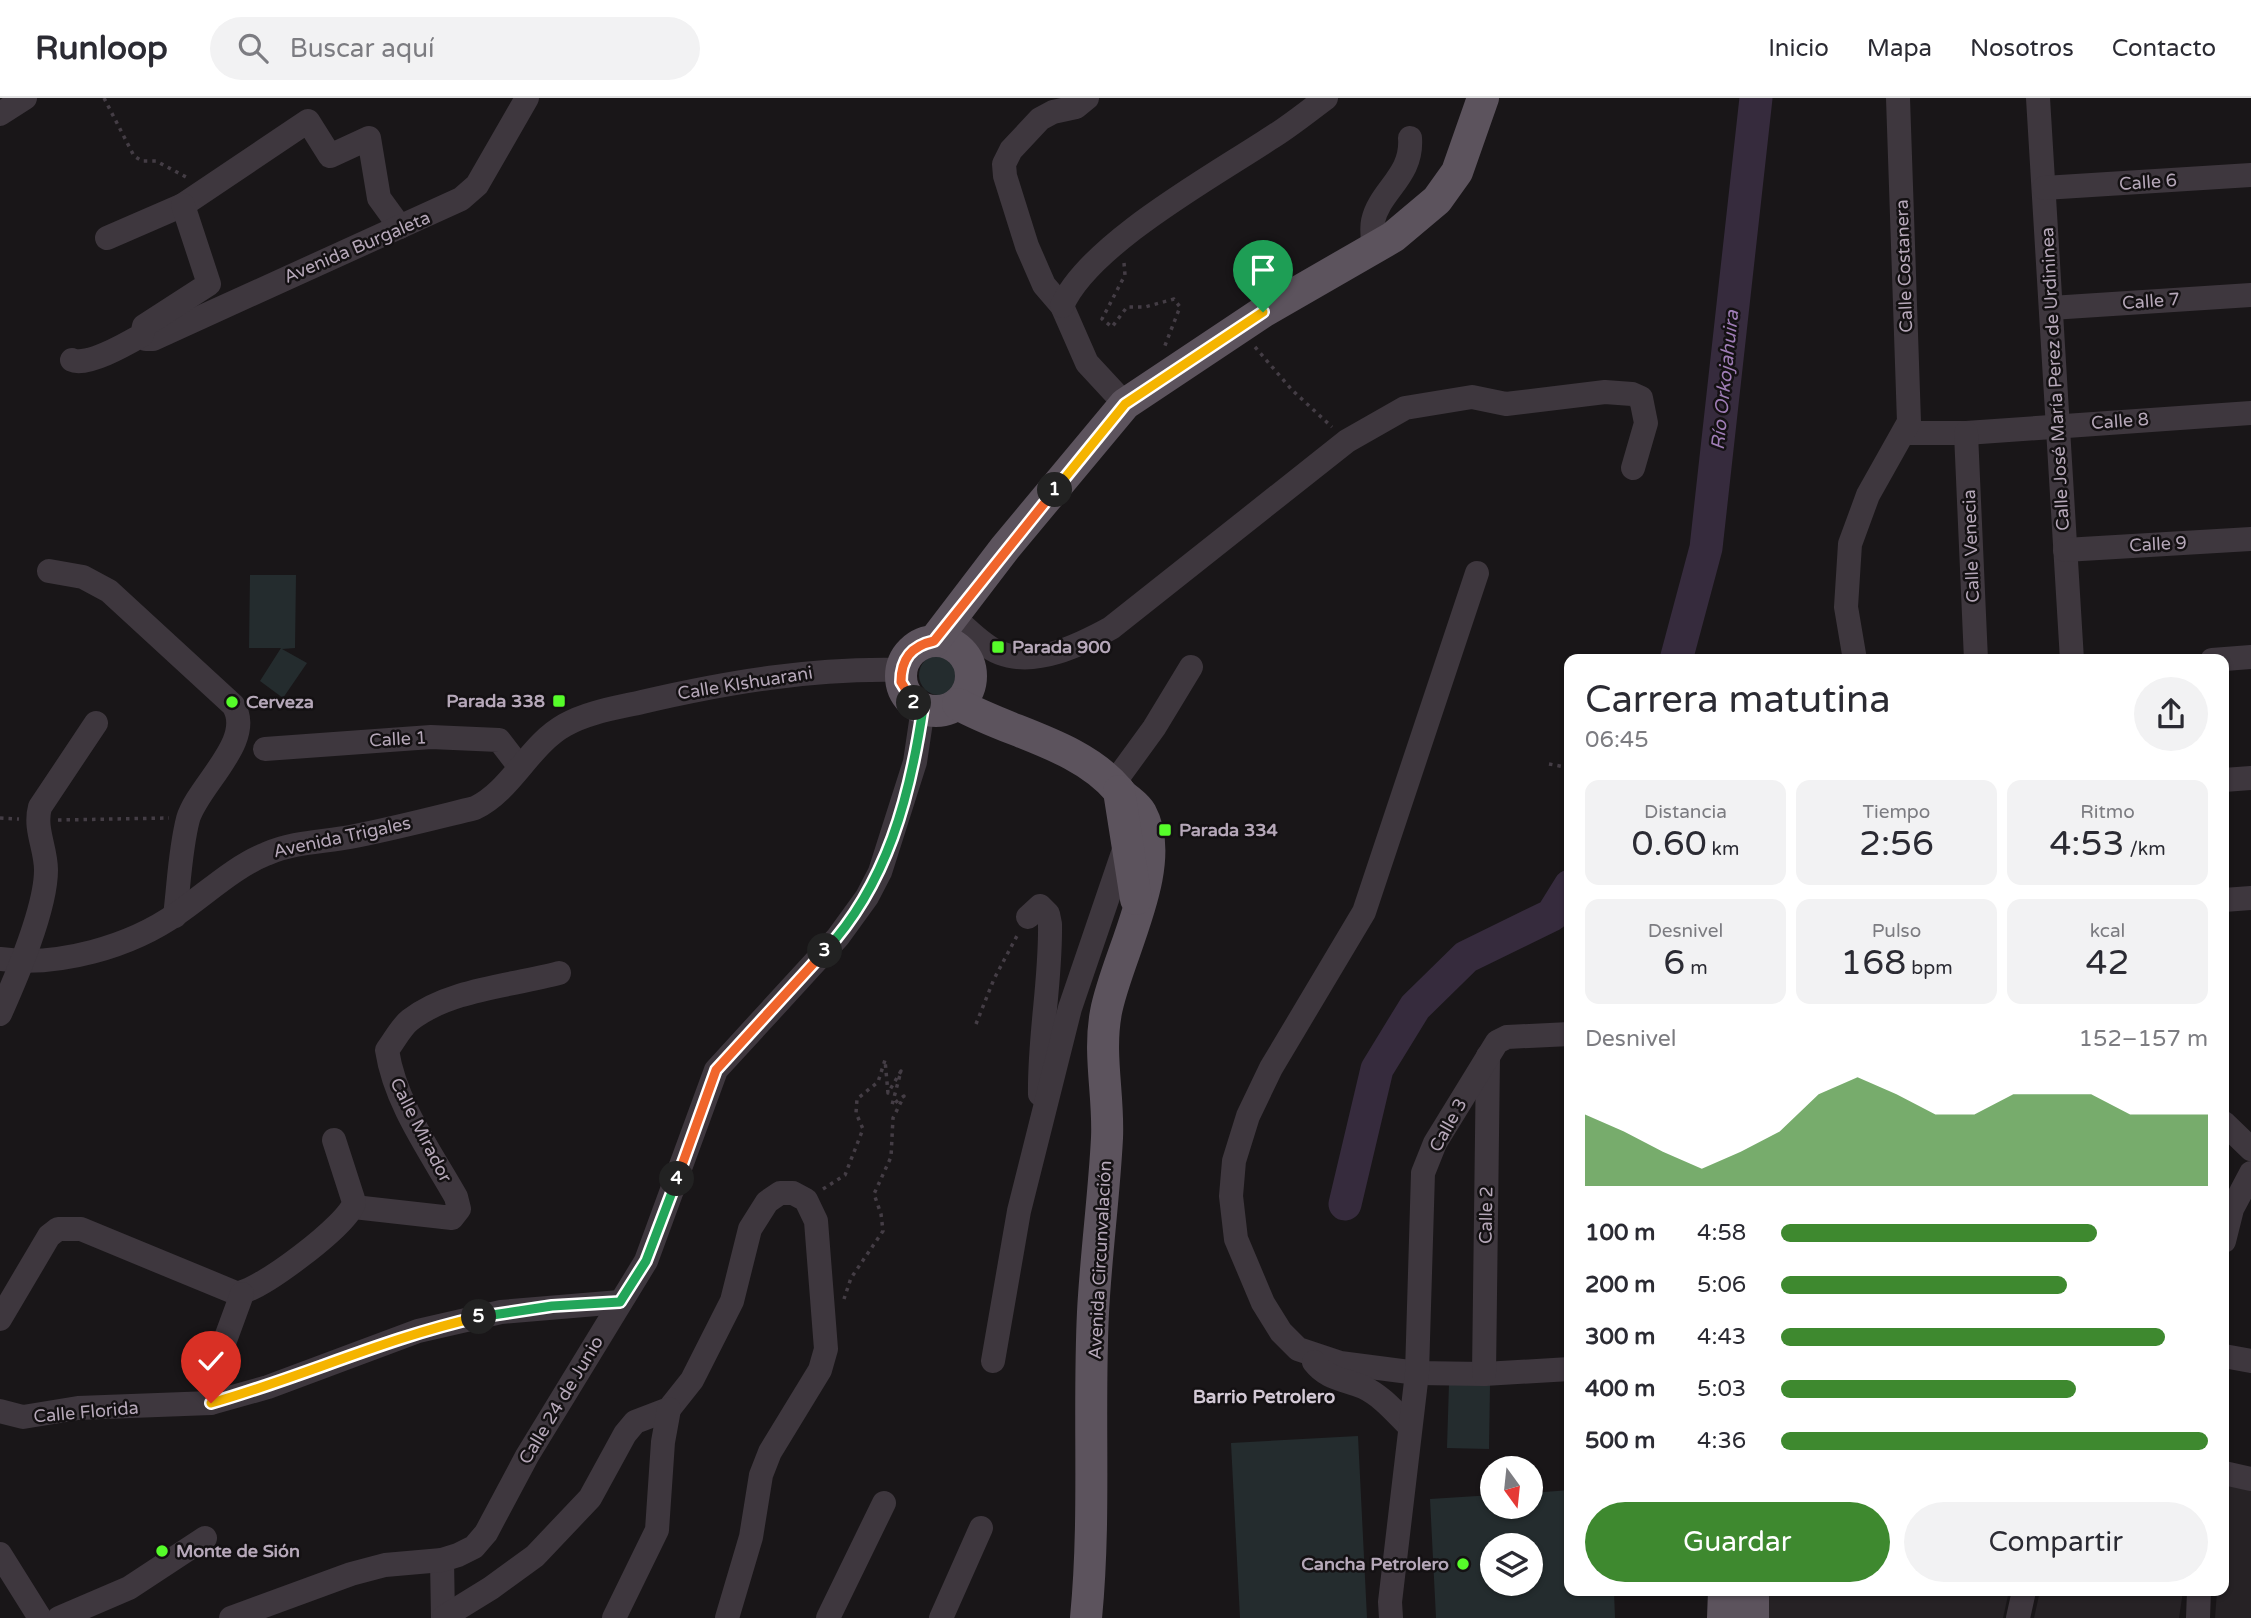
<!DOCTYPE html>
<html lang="es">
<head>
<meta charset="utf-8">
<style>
  :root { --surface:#fff; --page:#f2f2f3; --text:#2b2b33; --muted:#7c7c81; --line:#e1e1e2; --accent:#3e892f }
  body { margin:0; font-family:"Varela Round",sans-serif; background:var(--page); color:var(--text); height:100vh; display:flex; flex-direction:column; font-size:26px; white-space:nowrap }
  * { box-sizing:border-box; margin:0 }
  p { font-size:23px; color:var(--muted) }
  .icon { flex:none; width:38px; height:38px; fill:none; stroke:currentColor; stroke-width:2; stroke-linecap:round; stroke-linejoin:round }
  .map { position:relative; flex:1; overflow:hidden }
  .drawer { position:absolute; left:1564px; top:556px; width:665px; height:942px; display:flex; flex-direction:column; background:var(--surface); border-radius:14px; box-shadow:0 2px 5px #0004 }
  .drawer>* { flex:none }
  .needle { width:46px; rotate:165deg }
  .controls { position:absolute; left:1480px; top:1358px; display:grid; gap:14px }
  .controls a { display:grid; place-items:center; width:63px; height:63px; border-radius:50%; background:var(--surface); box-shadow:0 2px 5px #0004; font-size:35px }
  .pin { position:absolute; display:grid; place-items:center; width:60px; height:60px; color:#fff; margin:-72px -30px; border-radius:50% 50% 50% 0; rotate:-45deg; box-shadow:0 0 7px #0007 }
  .pin .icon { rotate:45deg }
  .km { position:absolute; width:35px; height:35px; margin:-18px; border-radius:50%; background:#222; color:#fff; font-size:19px; line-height:35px; text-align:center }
  .round { display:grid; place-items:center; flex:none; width:74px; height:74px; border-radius:37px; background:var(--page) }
  .overview { display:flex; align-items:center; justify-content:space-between; height:119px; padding:0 21px }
  h1 { font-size:38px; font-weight:600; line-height:52px }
  .figures { display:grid; grid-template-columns:repeat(3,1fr); gap:10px; height:119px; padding:7px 21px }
  .figures div { display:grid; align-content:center; border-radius:14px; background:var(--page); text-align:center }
  .figures b { font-size:35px; font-weight:600 }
  .figures small { font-size:19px; font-weight:400 }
  .figures p { font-size:19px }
  .chart { height:196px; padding:14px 21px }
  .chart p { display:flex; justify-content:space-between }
  .chart svg { width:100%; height:126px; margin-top:7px; fill:var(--accent); opacity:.7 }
  .primary-button { display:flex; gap:14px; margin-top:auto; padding:14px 21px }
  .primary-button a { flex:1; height:80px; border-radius:42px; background:var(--accent); color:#fff; font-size:28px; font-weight:600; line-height:80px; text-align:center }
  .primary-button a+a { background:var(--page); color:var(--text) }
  ul { padding:0 21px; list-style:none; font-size:23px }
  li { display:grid; grid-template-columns:112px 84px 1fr; align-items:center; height:52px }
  li i { height:18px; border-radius:9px; background:var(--accent) }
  header { display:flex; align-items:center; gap:42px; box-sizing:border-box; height:98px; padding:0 35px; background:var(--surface); border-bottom:2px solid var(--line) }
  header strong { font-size:33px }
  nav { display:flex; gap:38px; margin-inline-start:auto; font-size:24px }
  .search { width:490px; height:63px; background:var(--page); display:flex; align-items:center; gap:18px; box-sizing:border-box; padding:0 24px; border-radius:38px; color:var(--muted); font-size:26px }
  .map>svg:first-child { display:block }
  .built { fill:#262225 }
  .green { fill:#242c2e; fill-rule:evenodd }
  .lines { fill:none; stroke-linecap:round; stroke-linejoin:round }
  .river { stroke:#362b3d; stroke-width:33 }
  .path { stroke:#443d45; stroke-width:3.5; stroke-dasharray:3.5 5; stroke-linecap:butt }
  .minor { stroke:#3e373e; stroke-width:24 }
  .major { stroke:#5c535d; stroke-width:32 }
  .split-1-casing { stroke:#fff; stroke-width:14 }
  .split-2-casing { stroke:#fff; stroke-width:14 }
  .split-3-casing { stroke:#fff; stroke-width:14 }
  .split-4-casing { stroke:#fff; stroke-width:14 }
  .split-5-casing { stroke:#fff; stroke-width:14 }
  .split-6-casing { stroke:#fff; stroke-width:14 }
  .split-1 { stroke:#f5b400; stroke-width:9 }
  .split-2 { stroke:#f0652b; stroke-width:9 }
  .split-3 { stroke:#22a559; stroke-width:9 }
  .split-4 { stroke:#f0652b; stroke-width:9 }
  .split-5 { stroke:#22a559; stroke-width:9 }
  .split-6 { stroke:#f5b400; stroke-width:9 }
  .poi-dot { fill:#56fc2a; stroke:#141113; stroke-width:2.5 }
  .labels { text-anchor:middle; stroke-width:5; stroke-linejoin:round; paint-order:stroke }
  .street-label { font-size:18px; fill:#b6a8b9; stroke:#141113 }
  .poi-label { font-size:18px; font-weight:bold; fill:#b6a8b9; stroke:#141113; text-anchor:start }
  .water-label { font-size:19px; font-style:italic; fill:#9f7db6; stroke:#141113 }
  .neighbourhood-label { font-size:19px; font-weight:bold; fill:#d3c9d5; stroke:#141113 }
</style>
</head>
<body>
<header>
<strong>Runloop</strong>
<div class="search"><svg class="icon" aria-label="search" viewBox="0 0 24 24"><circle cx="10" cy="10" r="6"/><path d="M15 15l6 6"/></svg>Buscar aquí</div>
<nav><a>Inicio</a><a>Mapa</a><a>Nosotros</a><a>Contacto</a></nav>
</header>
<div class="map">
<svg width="2251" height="1520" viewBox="0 0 2251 1520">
  <rect width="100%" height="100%" fill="#191618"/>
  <!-- built -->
  <g class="built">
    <path d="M2226,1387l25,4v129h-36l2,-27h7z"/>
    <path d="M1767,1493h242l-6,27h-235z"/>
    <path d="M2040,1493h142v7l-3,20h-145z"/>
  </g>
  <!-- green -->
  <g class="green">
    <path d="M250,477h46l-1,73 -13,1 25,14 -24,35 -23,-17 21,-33h-32z"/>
    <circle cx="939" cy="577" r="20"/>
    <path d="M1449,1285l41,1 -1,65 -42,-1z"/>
    <path d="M1358,1338l9,182h-127l-9,-175z"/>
    <path d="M1570,1392v101h44l1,27h-179l-6,-119 63,-4v12h38v-14zM1493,1447h38v39h-38z"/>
  </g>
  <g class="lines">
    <!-- river -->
    <g class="river">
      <path d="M1676,562l30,-112 50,-450"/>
      <path d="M1345,1106l32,-135 38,-62 51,-50 86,-42 18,-29"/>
    </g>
    <!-- path -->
    <g class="path">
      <path d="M104,0l30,58 8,5h14l32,17"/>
      <path d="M1124,165l1,12 -23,44 10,8 15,-20h18l29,-8 6,8 -16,41"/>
      <path d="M1255,249l37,43 40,37"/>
      <path d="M1549,666l21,4"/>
      <path d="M0,720l19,1"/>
      <path d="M58,722l111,-2"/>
      <path d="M976,926l18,-45 24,-45"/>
      <path d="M823,1091l22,-14 18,-46 -7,-16 1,-14 21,-17 7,-22 3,33 13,-22 -9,34 12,-9 -11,22 -2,39 -17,37 7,20 2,17 -32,47 -7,21"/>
    </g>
    <!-- minor -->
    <g class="minor">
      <path d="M1087,0l-11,9 -23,5 -13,7 -29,31 -7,14 1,12 22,70 17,39 18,21 25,57 38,41"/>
      <path d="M2038,0l34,562"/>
      <path d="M0,16l25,-16"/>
      <path d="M2044,90l207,-13"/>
      <path d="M107,140l76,-33 125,-84 22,35 39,-18 10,60 21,29"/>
      <path d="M1374,151c-1,-9 -3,-19 -1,-28 7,-31 40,-45 37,-83"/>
      <path d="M1062,208c26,-61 151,-130 207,-167 20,-12 38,-27 57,-41"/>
      <path d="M2051,210l200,-13"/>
      <path d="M142,237l4,4h7l308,-140 16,-14 50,-87"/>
      <path d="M72,262c15,7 56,-17 70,-25l2,-9 65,-42 -26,-79"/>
      <path d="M1905,335h61l285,-20"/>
      <path d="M1966,335l10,227"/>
      <path d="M2065,452l186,-11"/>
      <path d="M49,473l34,6 26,14 124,114c23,35 -35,80 -45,114 -8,31 -9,65 -13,97"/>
      <path d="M1477,475l-113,339 -93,156 -23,48 -14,45 -3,35 5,43 27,64 18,29 17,17 42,14 77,10 67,1 86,-5"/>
      <path d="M952,518c15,12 30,30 48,37 36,14 80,-8 111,-25l236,-187 58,-33 67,-11 34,7 99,-12 27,2 9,4 5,25 -13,45"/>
      <path d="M1855,562l-9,-53 4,-63 18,-49 41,-73 -11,-324"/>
      <path d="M2212,562l39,-3"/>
      <path d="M265,651l166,-12 68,3 20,26"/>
      <path d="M2224,682l27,-2"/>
      <path d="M1114,685l40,-55 37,-61"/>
      <path d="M2224,802l27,-2"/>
      <path d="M1028,819l12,-11 8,8 2,10c1,57 -11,113 -10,170"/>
      <path d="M0,861c58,8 130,-12 178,-46 29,-20 56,-46 88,-59 27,-12 56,-12 84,-17 42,-8 84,-19 125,-29 37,-18 54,-63 90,-83 23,-13 51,-17 77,-23 86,-20 170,-34 259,-32"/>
      <path d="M0,916c16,-36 46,-105 46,-144 0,-22 -12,-41 -6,-63l56,-84"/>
      <path d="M2224,1025l27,26"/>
      <path d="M354,1109l98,11 7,-9 -3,-12c-26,-46 -61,-94 -69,-147 7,-9 14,-23 23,-30 40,-31 101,-34 149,-47"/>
      <path d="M2224,1143l8,-32 19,-36"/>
      <path d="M0,1221l49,-83 9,-7h23l155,64c18,3 117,-72 118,-91l-20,-62"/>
      <path d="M2224,1258l27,5"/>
      <path d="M993,1263l26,-150 51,-203 55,-161 3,-1"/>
      <path d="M1314,1264c13,17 30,17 49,25 19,9 32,25 47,40"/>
      <path d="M1484,1276l4,-318"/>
      <path d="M211,1305l2,-30 29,-79"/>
      <path d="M0,1313l23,6 55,-9 133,-5 57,-16 150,-56 83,-19 119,-10"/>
      <path d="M2224,1375l27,6"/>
      <path d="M0,1456l40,64"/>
      <path d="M442,1462l1,58"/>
      <path d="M444,1519l47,-29 44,-32 55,-58 35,-64 10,-12 34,-13 23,-29 40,-79 18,-72 17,-27 13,-9h13l13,7 10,21 10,128 -6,21 -50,82 -9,23 -10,62 -24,81"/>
      <path d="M59,1520l70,-30 76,-50"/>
      <path d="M231,1520l120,-44 34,-9 57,-5 16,-5 16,-8 12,-14 41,-77 119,-195 70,-191 122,-133 29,-40 13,-25 35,-110 8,-54"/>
      <path d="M614,1520l43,-88 6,-88 6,-33"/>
      <path d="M828,1520l56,-115"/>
      <path d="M941,1520l40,-90"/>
      <path d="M1391,1520l-1,-16 27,-229 6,-200 12,-30 62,-101 10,-5 63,-3"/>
      <path d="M2018,1520l6,-27"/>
      <path d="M2198,1520l1,-27"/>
    </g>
    <!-- major -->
    <g class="major">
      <circle cx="936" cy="578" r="35"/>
      <path d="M934,543l71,-93 120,-144 138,-92 130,-75 44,-37 20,-28 26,-74"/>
      <path d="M958,606c51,29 122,40 161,87 6,8 17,13 22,22 29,53 -25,144 -35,199 -8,42 3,84 1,126 -3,58 -11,116 -14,174 -5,102 3,204 -7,306"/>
      <path d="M1119,693l17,108"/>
      <path d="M1723,1520l1,-27"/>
      <path d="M1753,1520v-27"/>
    </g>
  </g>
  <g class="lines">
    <defs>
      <path id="split-1" d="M1055,392l70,-86 138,-92"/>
      <path id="split-2" d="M914,605l-13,-21c0,-23 10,-36 33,-41l121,-151"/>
      <path id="split-3" d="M825,853c62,-67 85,-154 98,-243l-9,-5"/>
      <path id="split-4" d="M677,1081l39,-109 109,-119"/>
      <path id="split-5" d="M479,1219l73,-11 68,-4 26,-41 31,-82"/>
      <path id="split-6" d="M211,1305c92,-26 174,-65 268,-86"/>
    </defs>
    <!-- split-1 casing -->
    <use href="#split-1" class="split-1-casing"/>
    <!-- split-2 casing -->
    <use href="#split-2" class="split-2-casing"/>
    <!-- split-3 casing -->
    <use href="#split-3" class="split-3-casing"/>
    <!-- split-4 casing -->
    <use href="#split-4" class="split-4-casing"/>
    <!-- split-5 casing -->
    <use href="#split-5" class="split-5-casing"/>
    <!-- split-6 casing -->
    <use href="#split-6" class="split-6-casing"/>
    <!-- split-1 -->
    <use href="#split-1" class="split-1"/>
    <!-- split-2 -->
    <use href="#split-2" class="split-2"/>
    <!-- split-3 -->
    <use href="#split-3" class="split-3"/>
    <!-- split-4 -->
    <use href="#split-4" class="split-4"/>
    <!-- split-5 -->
    <use href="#split-5" class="split-5"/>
    <!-- split-6 -->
    <use href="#split-6" class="split-6"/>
  </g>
  <!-- markers -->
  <g class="poi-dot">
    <rect x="991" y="542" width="14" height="14" rx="3.5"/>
    <rect x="552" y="596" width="14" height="14" rx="3.5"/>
    <circle cx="232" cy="604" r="7"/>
    <rect x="1158" y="725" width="14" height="14" rx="3.5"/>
    <circle cx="162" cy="1453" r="7"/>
    <circle cx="1463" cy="1466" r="7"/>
  </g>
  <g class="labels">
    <!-- street labels -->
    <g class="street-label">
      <text transform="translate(2148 84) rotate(-4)" y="6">Calle 6</text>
      <text transform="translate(357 149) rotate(-23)" y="6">Avenida Burgaleta</text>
      <text transform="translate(1904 168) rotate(-92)" y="6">Calle Costanera</text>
      <text transform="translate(2151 203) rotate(-4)" y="6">Calle 7</text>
      <text transform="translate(2055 281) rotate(-93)" y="6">Calle José María Perez de Urdininea</text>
      <text transform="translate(2120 323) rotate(-4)" y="6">Calle 8</text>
      <text transform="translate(2158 446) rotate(-3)" y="6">Calle 9</text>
      <text transform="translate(1971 448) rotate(-92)" y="6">Calle Venecia</text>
      <text transform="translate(745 585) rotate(-9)" y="6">Calle KIshuarani</text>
      <text transform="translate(398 641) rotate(-3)" y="6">Calle 1</text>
      <text transform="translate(342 739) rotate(-12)" y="6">Avenida Trigales</text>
      <text transform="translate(1448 1027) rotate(-61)" y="6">Calle 3</text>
      <text transform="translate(421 1032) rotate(63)" y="6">Calle Mirador</text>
      <text transform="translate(1486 1117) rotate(-89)" y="6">Calle 2</text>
      <text transform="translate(1100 1162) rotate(-87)" y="6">Avenida Circunvalación</text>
      <text transform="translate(561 1302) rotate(-59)" y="6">Calle 24 de Junio</text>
      <text transform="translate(86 1314) rotate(-5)" y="6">Calle Florida</text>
    </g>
    <!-- poi labels -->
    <g class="poi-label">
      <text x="1012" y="555">Parada 900</text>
      <text x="545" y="609" text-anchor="end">Parada 338</text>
      <text x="246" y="610">Cerveza</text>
      <text x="1179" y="738">Parada 334</text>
      <text x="176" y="1459">Monte de Sión</text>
      <text x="1449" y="1472" text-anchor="end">Cancha Petrolero</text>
    </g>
    <!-- water labels -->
    <g class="water-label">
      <text transform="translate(1724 282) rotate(-84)" y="7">Río Orkojahuira</text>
    </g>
    <!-- neighbourhood labels -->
    <g class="neighbourhood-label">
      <text x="1264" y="1305">Barrio Petrolero</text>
    </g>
  </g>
</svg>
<div class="controls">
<a><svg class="needle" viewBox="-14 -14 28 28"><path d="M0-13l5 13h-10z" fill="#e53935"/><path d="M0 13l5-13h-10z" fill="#7c7c81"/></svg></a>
<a><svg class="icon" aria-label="layers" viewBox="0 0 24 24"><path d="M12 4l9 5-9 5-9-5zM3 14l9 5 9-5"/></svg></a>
</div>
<div class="pin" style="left:1263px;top:214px;background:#1e9e55"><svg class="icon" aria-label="arrive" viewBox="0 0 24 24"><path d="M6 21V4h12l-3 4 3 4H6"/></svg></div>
<div class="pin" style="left:211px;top:1305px;background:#d93025"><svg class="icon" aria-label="check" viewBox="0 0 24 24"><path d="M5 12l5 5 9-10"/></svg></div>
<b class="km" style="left:1055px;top:392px">1</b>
<b class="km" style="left:914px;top:605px">2</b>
<b class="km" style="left:825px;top:853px">3</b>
<b class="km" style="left:677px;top:1081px">4</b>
<b class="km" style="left:479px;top:1219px">5</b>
<section class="drawer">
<div class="overview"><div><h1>Carrera matutina</h1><p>06:45</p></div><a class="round"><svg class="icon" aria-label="share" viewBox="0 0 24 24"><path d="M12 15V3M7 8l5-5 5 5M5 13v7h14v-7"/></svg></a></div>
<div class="figures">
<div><p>Distancia</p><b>0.60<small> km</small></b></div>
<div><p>Tiempo</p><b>2:56</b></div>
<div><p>Ritmo</p><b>4:53<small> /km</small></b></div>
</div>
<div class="figures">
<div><p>Desnivel</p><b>6<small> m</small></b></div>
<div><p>Pulso</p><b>168<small> bpm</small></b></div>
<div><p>kcal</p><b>42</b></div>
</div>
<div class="chart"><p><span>Desnivel</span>152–157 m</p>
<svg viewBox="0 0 160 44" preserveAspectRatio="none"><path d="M0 44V19L10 25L20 32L30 38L40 32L50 25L60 12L70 6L80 12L90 19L100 19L110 12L120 12L130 12L140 19L150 19L160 19V44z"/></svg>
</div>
<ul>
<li><b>100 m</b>4:58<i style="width:74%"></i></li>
<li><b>200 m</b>5:06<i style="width:67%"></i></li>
<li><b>300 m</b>4:43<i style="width:90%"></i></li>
<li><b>400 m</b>5:03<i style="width:69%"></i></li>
<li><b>500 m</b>4:36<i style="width:100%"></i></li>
</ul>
<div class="primary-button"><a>Guardar</a><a>Compartir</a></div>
</section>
</div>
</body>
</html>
